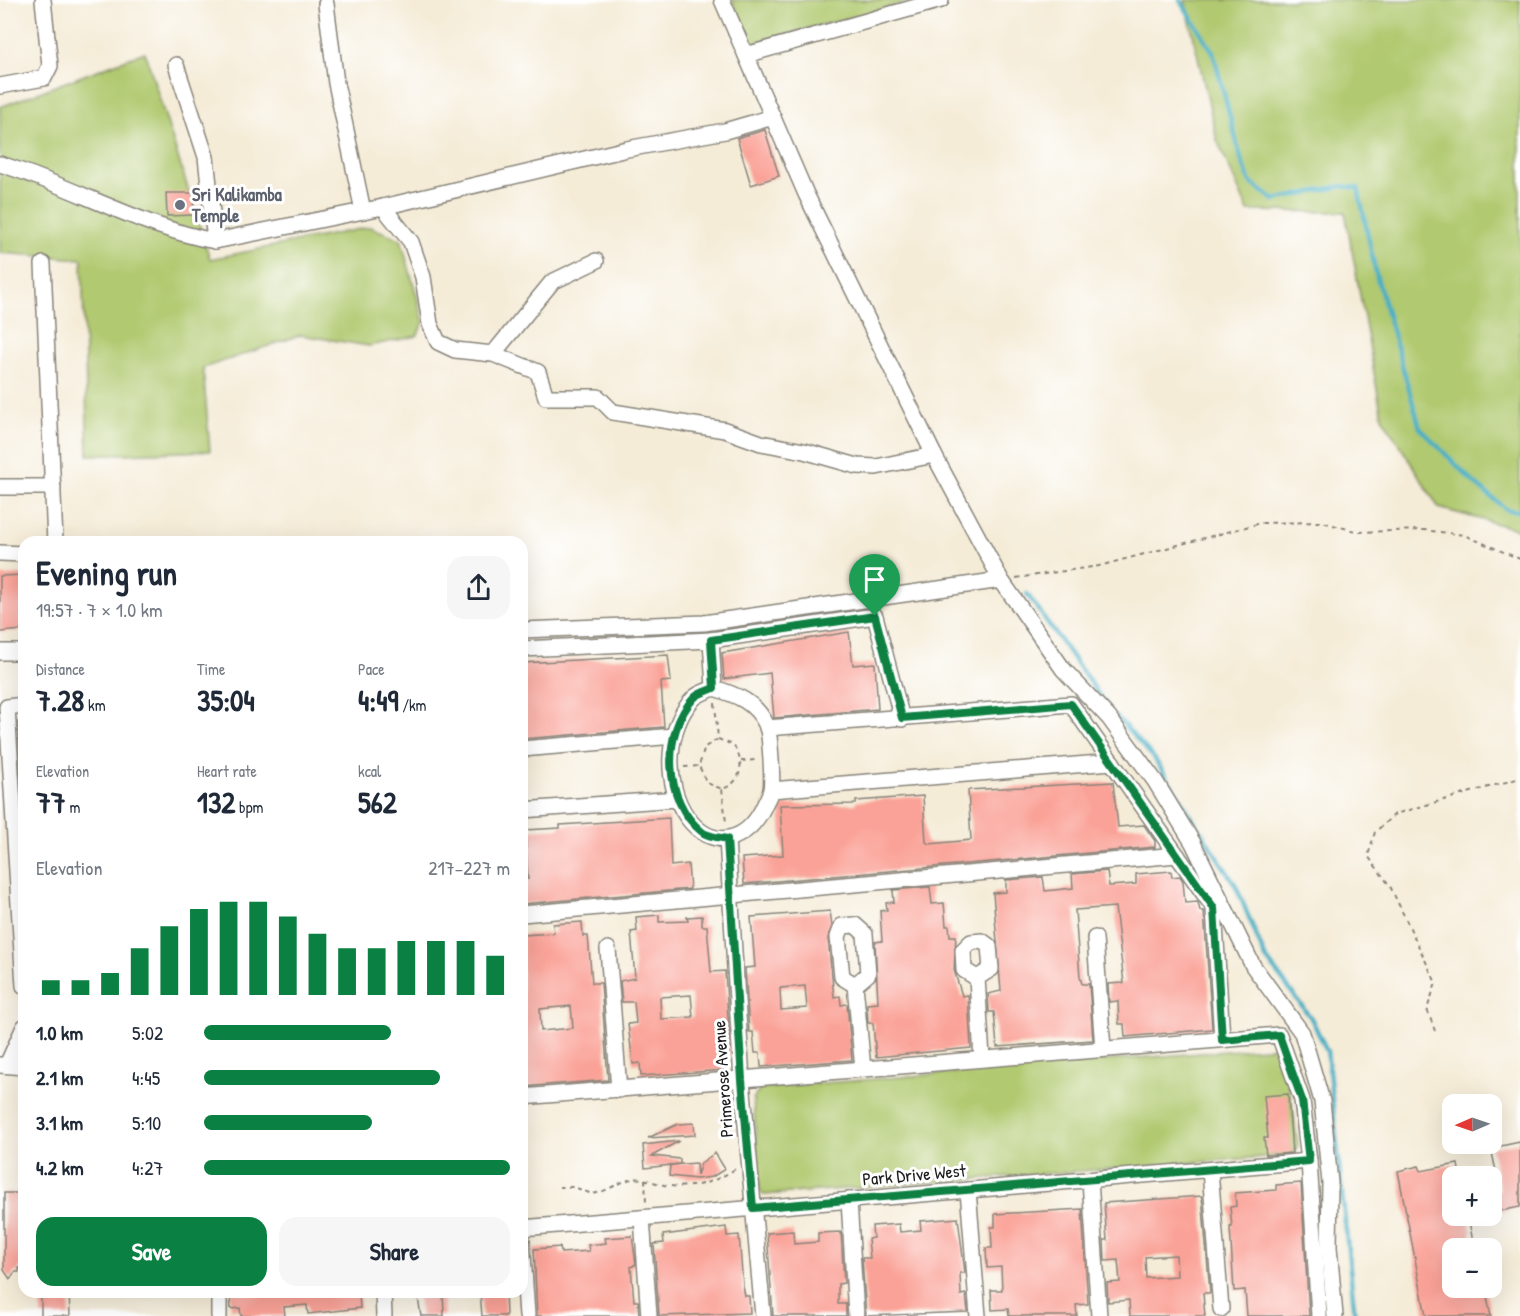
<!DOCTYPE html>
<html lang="en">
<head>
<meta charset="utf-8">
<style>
  :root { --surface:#fff; --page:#f6f6f7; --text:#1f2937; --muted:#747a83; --accent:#0b8043 }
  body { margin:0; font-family:"Patrick Hand",sans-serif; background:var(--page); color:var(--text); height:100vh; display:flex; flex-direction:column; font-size:22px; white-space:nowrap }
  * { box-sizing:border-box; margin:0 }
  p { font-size:20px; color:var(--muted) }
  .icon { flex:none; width:33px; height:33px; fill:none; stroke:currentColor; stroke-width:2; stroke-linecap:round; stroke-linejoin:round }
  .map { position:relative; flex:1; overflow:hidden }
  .drawer { position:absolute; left:18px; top:536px; width:510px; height:762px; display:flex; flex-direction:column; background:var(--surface); border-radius:18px; box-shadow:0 6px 24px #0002 }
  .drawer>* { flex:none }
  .needle { width:39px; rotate:268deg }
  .fabs { position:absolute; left:1442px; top:1094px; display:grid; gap:12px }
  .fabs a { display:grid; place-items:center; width:60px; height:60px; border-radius:12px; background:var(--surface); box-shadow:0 6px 24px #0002; font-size:30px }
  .pin { position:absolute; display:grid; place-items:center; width:51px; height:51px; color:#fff; margin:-62px -26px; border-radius:50% 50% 50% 0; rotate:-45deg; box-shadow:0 0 6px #0007 }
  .pin .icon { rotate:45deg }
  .round { display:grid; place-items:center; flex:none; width:63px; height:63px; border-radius:18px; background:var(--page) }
  .summary { display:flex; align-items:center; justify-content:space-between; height:102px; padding:0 18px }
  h1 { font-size:33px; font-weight:800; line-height:45px }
  .stats { display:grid; grid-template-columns:repeat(3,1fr); gap:9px; height:102px; padding:6px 18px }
  .stats div { display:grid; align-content:center }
  .stats b { font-size:30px; font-weight:800 }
  .stats small { font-size:16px; font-weight:400 }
  .stats p { font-size:16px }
  .chart { height:168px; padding:12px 18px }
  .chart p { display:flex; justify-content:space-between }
  .chart svg { width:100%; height:108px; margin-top:6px; stroke:var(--accent); stroke-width:6 }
  .cta { display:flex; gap:12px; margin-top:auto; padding:12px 18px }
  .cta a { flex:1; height:69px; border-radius:18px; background:var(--accent); color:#fff; font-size:24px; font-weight:800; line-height:69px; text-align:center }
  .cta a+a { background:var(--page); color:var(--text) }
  ul { padding:0 18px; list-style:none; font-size:20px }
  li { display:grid; grid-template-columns:96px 72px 1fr; align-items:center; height:45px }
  li i { height:15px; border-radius:8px; background:var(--accent) }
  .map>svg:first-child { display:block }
  .green { fill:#b1c96f; stroke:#667246; stroke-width:1.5 }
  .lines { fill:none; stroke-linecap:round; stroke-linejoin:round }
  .stream { stroke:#45afc4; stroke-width:4.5 }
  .building { fill:#faa297; fill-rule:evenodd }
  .minor-casing { stroke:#88847a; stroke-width:18 }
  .path { stroke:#88847a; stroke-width:2; stroke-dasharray:4.5 4.5; stroke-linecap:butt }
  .minor { stroke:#fff; stroke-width:15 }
  .route-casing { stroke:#fff; stroke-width:12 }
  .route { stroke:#0b8043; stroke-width:8 }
  .worship-dot { fill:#6b7280; stroke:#fff; stroke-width:2 }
  .labels { text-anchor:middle; stroke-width:6; stroke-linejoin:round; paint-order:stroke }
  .worship-label { font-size:18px; font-weight:bold; fill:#5b616d; stroke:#fff; text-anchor:start }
  .street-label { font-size:18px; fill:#1c1c1c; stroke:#fff }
</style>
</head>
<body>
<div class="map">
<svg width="1520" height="1316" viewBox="0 0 1520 1316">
  <rect width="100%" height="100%" fill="#fff"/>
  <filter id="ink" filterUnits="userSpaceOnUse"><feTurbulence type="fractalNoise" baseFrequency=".0167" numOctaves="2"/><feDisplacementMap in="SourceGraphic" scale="12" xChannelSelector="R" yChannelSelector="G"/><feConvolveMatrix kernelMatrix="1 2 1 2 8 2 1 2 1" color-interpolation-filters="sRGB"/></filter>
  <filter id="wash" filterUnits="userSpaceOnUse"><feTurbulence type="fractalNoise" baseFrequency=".008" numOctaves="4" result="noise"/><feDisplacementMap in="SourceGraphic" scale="24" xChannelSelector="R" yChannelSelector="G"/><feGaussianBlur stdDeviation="1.35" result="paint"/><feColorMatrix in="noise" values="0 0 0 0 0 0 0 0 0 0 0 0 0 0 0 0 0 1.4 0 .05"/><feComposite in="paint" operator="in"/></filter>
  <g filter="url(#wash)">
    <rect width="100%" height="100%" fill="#f5ecd8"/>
    <!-- green -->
    <g class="green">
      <path d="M732,0h184l-165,44z"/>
      <path d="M1185,0h335v530l-81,-22 -57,-91 -37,-205 -97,-1 -31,-71z"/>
      <path d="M145,52l65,207 160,-32 31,12 23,83 -7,14 -48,10 -68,-11 -98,33 7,83 -122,4 -6,-196 -82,-6v-146z"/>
      <path d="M1277,1047l7,6 14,92 -5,10 -529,40 -4,-4 -7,-92 8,-11z"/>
    </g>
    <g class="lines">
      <!-- stream -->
      <g class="stream">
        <path d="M1180,0l33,52 29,110 8,20 24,18 68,-14 16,2 18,86 44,154 53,54 34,28 13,1"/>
        <path d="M1027,594l80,112"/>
        <path d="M1117,717l37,41 82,128 29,71 46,61 16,33 28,265"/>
      </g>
    </g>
    <g id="blocks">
      <!-- building -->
      <g class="building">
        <path d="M765,130l14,46 -28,9 -14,-47z"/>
        <path d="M166,193h27l1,22 -27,1z"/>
        <path d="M24,575v55l-24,2v-56z"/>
        <path d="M849,632l4,33 22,-2 3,46 -104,9 -4,-45 -46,6 -2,-26z"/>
        <path d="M668,655l3,26 -10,1 3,45 -142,12v-76z"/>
        <path d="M18,722h6v54h-3z"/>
        <path d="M1113,782l5,45 26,-2 11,16v6l-411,37 -2,-26 41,-3 -3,-50 76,-1v-3l67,-5 3,46 3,2 42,-4 -3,-50z"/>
        <path d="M669,818l2,48 17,-2 2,25 -168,15v-24l6,-1 -3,-49 35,-2v-3z"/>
        <path d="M1107,871l2,15 27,-2v-10l35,-3 1,6 8,-1 3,5 2,22 13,-1 2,9h4l8,118 -87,8 -1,-13h-5l-1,-23 -9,1 -1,-18 16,-1 -9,-76 -40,3 5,67 2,7h7l4,56 -96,7 -3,-35h-5l-1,-18 13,-3 -8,-98 13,-1v-12l37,-3 2,14 28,-3 -1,-14z"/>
        <path d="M930,887l2,17 12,-1 2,23h3l1,10h6l-2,34 8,26 6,-1 3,53 -95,9 -3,-34h-5l-1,-19 11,-1 -3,-61 7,-1 -2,-30 7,-1 -1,-7 8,-1 -1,-12z"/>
        <path d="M830,911l2,15 -4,12 6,59 6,-1 1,9 6,-1 5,56 -91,7 -1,-14h-5l-2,-21h-4l-4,-64 10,-1 -4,-50zM805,986l2,22 -26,2 -1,-22z"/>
        <path d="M659,915v7l29,-1 -1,-4 15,-1v10h5l4,46 14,-1 4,63v22l-5,1 1,13 -84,6 -1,-13 -7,1 -5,-40 8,-1 -2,-21h-12l-2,-21 15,-3 -4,-46 6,-1 -1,-14zM691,995l2,22 -32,2 -1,-22z"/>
        <path d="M582,922l1,14h5l4,47h9l7,97 -86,7v-152l32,-2 -1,-9zM571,1006l2,22 -32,3 -1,-22z"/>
        <path d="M1288,1094l4,59 -26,2 -2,-17h4l-4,-42z"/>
        <path d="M694,1123l1,12 -47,3 30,-14z"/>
        <path d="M679,1141l-27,15 28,3v5l-35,4 -2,-23z"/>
        <path d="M1520,1142v65l-20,4 -4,-20 4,-1 -9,-42z"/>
        <path d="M715,1153l10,16 -13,8 -15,2 -28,-3 1,-11 26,-2 1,12 4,-12z"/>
        <path d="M1458,1164l2,12h-8v39h16l6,33h-22v39h33l6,29h-65l-28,-145 21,-5 2,5z"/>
        <path d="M1301,1183l8,133h-62l-2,-26 -11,1 -4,-64h2l-2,-20 6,-1 -1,-13 41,-3v-5z"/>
        <path d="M4,1193h18l2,75h-5v4h-4l-5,7 -6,-9z"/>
        <path d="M1202,1196l8,97h-7l2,23h-75l-1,-16 -21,2 -1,-19 13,-1 -2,-22 -13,1 -1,-21h3l-3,-37zM1176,1255l1,21 -31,2 -1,-21z"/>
        <path d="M1082,1209l6,95 -12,1 1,11h-68l-1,-7 -16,1 -1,-20h11l-1,-23 -14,1 -1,-20h6l-1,-21h4v-13z"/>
        <path d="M958,1218l7,55h-5l1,22 5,-1 2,18 -102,4 -4,-58h8l-2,-19 5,-1 -1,-12 27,-2 1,8 21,-2 -1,-9z"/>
        <path d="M726,1227l1,9 12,-1 4,51 2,10h4l1,17 -91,3 -5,-72 10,-1 -1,-8z"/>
        <path d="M793,1231l1,13 24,-2v-9l23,-1 3,51 -6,1v20h8v12h-73l-6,-83z"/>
        <path d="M632,1236l4,28 -5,3 3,34h4l1,15h-102l-3,-67 26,-2 1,6 28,-2 -1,-6 18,-2 -1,-5z"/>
        <path d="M41,1292h28l1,24h-29z"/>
        <path d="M230,1292h129l1,16 -52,6 -1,-9 -23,2 1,9h-44l-1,-8 -9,1z"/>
        <path d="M417,1292h26l1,24h-23z"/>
        <path d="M480,1292h25l1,24h-24z"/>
      </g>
    </g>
  </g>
  <g filter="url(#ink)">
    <use href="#blocks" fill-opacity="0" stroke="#88847a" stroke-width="1.5"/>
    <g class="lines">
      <defs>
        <g id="minor">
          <path d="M722,0l84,194 128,261 67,125 62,89 46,49 46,63 38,62 60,123 49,67 20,68 8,82 -1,64 6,69"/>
          <path d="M326,4l10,79 27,128"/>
          <path d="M746,55l195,-55"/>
          <path d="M176,65l30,92 9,84"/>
          <path d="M0,86l44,-8 6,-12 -7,-66"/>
          <path d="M0,164c73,22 140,63 215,77l168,-34 244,-58 98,-18 48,-14"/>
          <path d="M383,207l28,35 12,35 7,47 8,18 17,8 38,4 45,18 8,25h52l15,15 112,18 36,13 43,8 53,15 19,1 58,-12"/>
          <path d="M43,264l12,278"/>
          <path d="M493,354l59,-72 44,-21"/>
          <path d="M0,487h53"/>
          <path d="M0,553l24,1"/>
          <path d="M522,630l182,-7 297,-43"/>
          <path d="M711,640l164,-24 27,103"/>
          <path d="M522,649l189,-9 3,48"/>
          <path d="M0,652h24"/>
          <path d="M714,688c23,7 42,14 53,38 3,9 6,54 4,64 -1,5 -5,11 -7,16 -17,37 -52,45 -77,11 -24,-33 -21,-91 7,-119 5,-5 14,-7 20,-10z"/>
          <path d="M24,705l-17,2 17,279"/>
          <path d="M767,728l304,-24 143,204 8,131"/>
          <path d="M522,749l152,-13"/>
          <path d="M771,790l341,-28"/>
          <path d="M522,810l155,-11"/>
          <path d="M727,839l15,241 21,236"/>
          <path d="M522,914l655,-59"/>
          <path d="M1095,938l8,111"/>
          <path d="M608,949l11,141"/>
          <path d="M977,978l14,-9 -2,-23 -7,-5 -11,1 -8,8 1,20 13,8 5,80"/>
          <path d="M855,985l13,-11 -3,-40 -10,-9 -13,1 -4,11 4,40 13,8 8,84"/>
          <path d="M0,1065l24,2"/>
          <path d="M7,1065l17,-38"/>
          <path d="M522,1097l757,-62 23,65 7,61 10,155"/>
          <path d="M1210,1170l11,139"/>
          <path d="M1090,1180l9,136"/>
          <path d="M968,1190l10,126"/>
          <path d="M849,1200l7,116"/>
          <path d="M642,1218l7,98"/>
          <path d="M522,1228l787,-67"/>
          <path d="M522,1240l5,76"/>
          <path d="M219,1292v24"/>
          <path d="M383,1292l1,24"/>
        </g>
      </defs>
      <!-- minor casing -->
      <use href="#minor" class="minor-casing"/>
      <!-- path -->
      <g class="path">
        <path d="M1016,578l83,-12 162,-43 61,-1 37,10 65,-2 40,5 56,24"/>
        <path d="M715,703l3,36"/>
        <path d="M718,739l15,6c12,16 10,38 -11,44l-15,-6 -8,-17 6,-19z"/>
        <path d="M741,761l15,-1"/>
        <path d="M684,767l15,-1"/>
        <path d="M722,789l4,33"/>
        <path d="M1435,1031l-8,-22 9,-26 -46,-97 -22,-30 7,-24 20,-18 125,-36"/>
        <path d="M645,1179l1,24"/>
        <path d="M559,1187h15l18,7c15,-2 26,-12 40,-15 12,-2 21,4 32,6 26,5 50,-2 71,-16"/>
      </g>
      <!-- minor -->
      <use href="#minor" class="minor"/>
    </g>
  </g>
  <g class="lines" filter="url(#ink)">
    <defs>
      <path id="route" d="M875,616l27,102 169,-14 143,204 8,132 57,-5 23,65 7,61 -556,47 -11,-128 -15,-241c-8,-2 -20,-2 -26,-8 -37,-30 -40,-98 -7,-133 4,-5 14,-7 20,-10l-3,-48z"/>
    </defs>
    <!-- route casing -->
    <use href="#route" class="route-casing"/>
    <!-- route -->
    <use href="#route" class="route"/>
  </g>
  <!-- markers -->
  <circle class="worship-dot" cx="180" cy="205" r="6"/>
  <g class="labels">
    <!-- worship labels -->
    <g class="worship-label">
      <text x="192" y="201">Sri Kalikamba<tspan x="192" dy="21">Temple</tspan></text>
    </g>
    <!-- street labels -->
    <g class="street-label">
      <text transform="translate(723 1079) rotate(-94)" y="6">Primerose Avenue</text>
      <text transform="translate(914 1175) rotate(-5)" y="6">Park Drive West</text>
    </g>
  </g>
</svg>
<div class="fabs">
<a><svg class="needle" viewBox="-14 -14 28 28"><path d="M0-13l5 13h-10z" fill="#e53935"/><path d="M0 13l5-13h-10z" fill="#747a83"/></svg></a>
<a>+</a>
<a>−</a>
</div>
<div class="pin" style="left:875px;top:616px;background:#1e9e55"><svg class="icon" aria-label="arrive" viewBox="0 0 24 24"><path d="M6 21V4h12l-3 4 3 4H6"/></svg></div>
<section class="drawer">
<div class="summary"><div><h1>Evening run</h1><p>19:57 · 7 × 1.0 km</p></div><a class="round"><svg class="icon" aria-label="share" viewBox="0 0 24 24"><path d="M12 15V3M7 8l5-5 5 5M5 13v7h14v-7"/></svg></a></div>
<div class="stats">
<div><p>Distance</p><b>7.28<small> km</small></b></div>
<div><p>Time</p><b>35:04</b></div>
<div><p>Pace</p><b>4:49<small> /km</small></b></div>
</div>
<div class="stats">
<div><p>Elevation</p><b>77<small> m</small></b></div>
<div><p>Heart rate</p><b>132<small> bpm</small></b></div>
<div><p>kcal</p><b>562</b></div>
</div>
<div class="chart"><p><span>Elevation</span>217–227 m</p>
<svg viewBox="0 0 160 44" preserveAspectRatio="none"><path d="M5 44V38M15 44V38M25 44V35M35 44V25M45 44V16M55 44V9M65 44V6M75 44V6M85 44V12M95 44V19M105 44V25M115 44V25M125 44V22M135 44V22M145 44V22M155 44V28"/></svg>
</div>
<ul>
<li><b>1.0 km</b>5:02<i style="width:61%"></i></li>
<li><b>2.1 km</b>4:45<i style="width:77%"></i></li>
<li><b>3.1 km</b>5:10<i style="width:55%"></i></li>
<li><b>4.2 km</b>4:27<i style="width:100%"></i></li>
</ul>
<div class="cta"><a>Save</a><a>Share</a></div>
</section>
</div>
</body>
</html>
